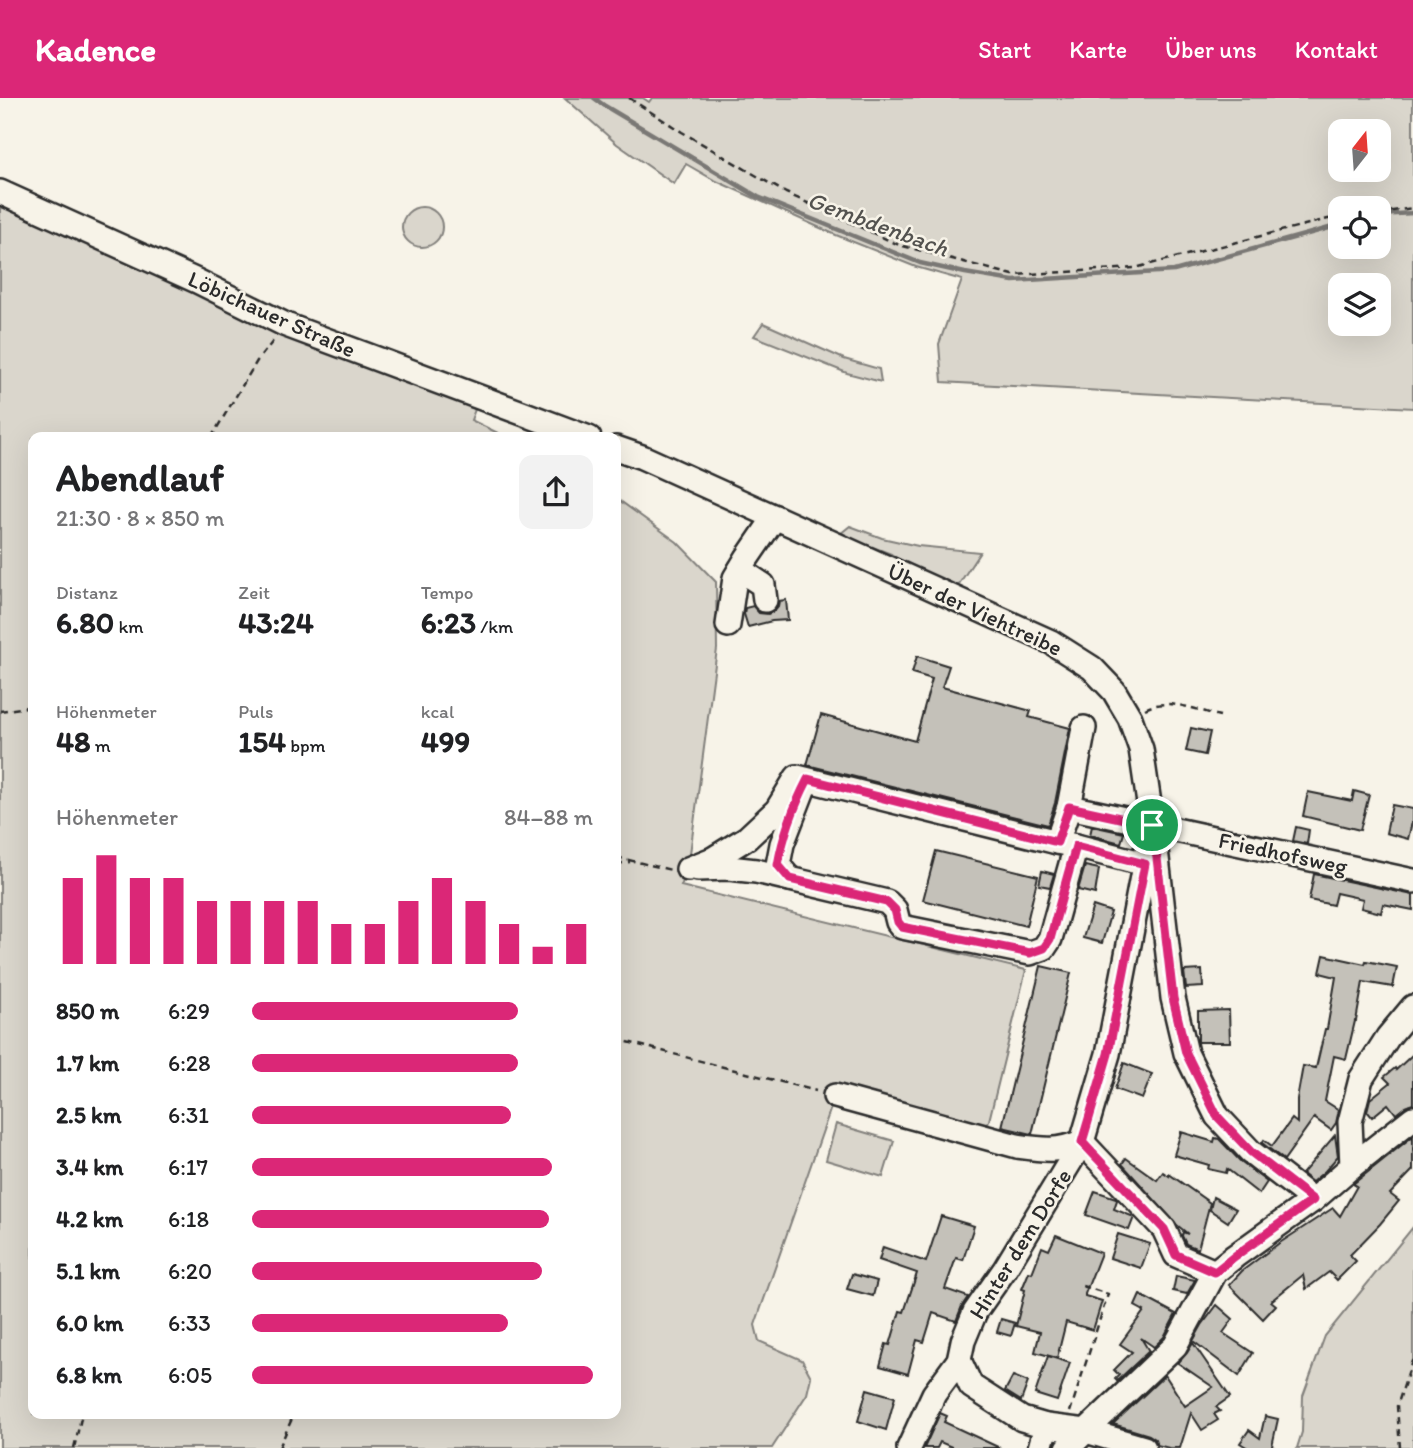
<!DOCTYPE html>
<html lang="de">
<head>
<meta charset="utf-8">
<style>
  :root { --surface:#fff; --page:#f2f2f2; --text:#202124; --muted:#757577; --accent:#db2777 }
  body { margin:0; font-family:Itim,sans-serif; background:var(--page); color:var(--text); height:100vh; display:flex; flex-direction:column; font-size:26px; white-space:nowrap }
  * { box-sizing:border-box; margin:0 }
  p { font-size:23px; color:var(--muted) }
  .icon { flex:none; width:38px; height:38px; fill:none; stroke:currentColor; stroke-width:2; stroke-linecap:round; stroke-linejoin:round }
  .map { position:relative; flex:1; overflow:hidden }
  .sheet { position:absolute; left:28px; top:334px; width:593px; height:987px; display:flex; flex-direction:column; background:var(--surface); border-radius:14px; box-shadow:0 7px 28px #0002 }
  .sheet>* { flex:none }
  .needle { width:46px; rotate:17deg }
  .fabs { position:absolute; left:1328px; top:21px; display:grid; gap:14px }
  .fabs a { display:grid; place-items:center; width:63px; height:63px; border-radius:14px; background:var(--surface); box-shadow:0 7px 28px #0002; font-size:35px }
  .pin { position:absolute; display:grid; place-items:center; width:60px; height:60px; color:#fff; margin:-30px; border:4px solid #fff; border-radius:50%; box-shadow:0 2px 7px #0007 }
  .round { display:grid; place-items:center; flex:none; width:74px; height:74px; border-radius:14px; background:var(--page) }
  .headline { display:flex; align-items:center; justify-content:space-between; height:119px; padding:0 28px }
  h1 { font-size:38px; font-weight:700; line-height:52px }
  .figures { display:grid; grid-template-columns:repeat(3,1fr); gap:10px; height:119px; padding:7px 28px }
  .figures div { display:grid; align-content:center }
  .figures b { font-size:30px; font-weight:700 }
  .figures small { font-size:19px; font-weight:400 }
  .figures p { font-size:19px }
  .chart { height:196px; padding:14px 28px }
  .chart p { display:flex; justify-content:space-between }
  .chart svg { width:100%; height:126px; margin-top:7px; stroke:var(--accent); stroke-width:6 }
  ul { padding:0 28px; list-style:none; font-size:23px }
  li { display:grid; grid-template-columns:112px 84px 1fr; align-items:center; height:52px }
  li i { height:18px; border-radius:9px; background:var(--accent) }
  header { display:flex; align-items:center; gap:42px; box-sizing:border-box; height:98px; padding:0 35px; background:var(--accent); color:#fff }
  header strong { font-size:33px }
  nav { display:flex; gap:38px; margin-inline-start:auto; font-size:24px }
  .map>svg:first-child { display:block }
  .green { fill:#dad6cc; stroke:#82807c; stroke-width:2; fill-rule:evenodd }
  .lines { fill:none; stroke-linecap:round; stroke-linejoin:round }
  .stream { stroke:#7a7874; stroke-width:4.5 }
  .building { fill:#c4c1b9; stroke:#2b2b2b; stroke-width:2 }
  .minor-casing { stroke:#2b2b2b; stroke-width:28 }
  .path { stroke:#2b2b2b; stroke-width:2.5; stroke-dasharray:7 5; stroke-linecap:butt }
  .minor { stroke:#f7f3e8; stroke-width:23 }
  .route-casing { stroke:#fff; stroke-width:14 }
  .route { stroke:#db2777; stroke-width:9 }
  .labels { text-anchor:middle; stroke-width:5; stroke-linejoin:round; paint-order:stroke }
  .street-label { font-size:23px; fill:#2b2b2b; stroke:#f7f3e8 }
  .water-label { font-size:24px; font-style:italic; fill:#53524f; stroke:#f7f3e8 }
</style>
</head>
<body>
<header>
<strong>Kadence</strong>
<nav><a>Start</a><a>Karte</a><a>Über uns</a><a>Kontakt</a></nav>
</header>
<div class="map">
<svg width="1413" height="1350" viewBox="0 0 1413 1350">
  <rect width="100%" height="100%" fill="#f7f3e8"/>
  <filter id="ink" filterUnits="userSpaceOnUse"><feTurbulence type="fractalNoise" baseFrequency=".0143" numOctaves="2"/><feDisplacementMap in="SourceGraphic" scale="14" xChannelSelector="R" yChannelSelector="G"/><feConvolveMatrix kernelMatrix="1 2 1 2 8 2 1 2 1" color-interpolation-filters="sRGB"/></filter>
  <g filter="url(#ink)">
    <!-- green -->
    <g class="green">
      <path d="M565,0h78l6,4 3,-4h761v310l-471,-26 -3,-38 23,-64 -46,-13 -80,-32 -122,-55 -28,-16 -12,20 -57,-40zM1340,33h39v39h-39zM1340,110h39v39h-39zM1340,187h39v39h-39z"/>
      <path d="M0,94l480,204 -9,24 35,17 -473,1v976h583v-916l61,44 39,40 1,67 -29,220 -7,17 345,84 -41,167 -150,-41 -80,229 4,16 43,19 9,17 -4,17 -35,54h-772z"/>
      <circle cx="422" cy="129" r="20"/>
      <path d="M763,225l81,36 35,10 2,13 -34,-9 -93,-37z"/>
      <path d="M850,428l32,12 36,8 62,6 -23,35 -46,-18 -20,-15 -26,-10 -13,2 -17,-8z"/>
      <path d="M836,1026l58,17 -11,36 -57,-17z"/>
      <path d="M1413,1129v221h-116l5,-16 1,-36 22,-60z"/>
    </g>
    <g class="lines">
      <!-- stream -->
      <g class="stream">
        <path d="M594,0l11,8 153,91 162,66 45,10 48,8 161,-10 166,-46"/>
        <path d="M1379,117l34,-2"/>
      </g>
    </g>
    <!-- building -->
    <g class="building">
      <path d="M786,502l2,20 -16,1 -24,6 -4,-13 1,-6 8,-2 6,7 9,1 6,-3 4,-5 1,-5z"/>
      <path d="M917,558l32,10 -7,21 89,24 -2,6 41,11 -15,75 -7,22 -241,-60 14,-50 94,26 17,-62 -20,-6z"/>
      <path d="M1191,630l19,4 -5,23 -19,-4z"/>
      <path d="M1354,693l15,4 -9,35 -57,-14 5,-24 44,9z"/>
      <path d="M1392,707l21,4v9l-5,21 -22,-6z"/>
      <path d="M1092,728l32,7 -3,10 -31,-8z"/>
      <path d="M1296,729l13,3 -2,14 -14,-3z"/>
      <path d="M936,753l102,25 -12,50 -103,-26z"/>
      <path d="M1085,768l14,3 -4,25 -17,-4z"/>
      <path d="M1042,773l12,3 -4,13 -11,-2z"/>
      <path d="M1314,776l99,21v15l-30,-6 -2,9 -20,-5 2,-9 -27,-6 -3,12 -24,-5z"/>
      <path d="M1093,808l18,6 -9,31 -19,-5z"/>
      <path d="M1324,857l41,9 1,-3 31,6 -4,20 -30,-5 -7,39h-1l-9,38 -12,-3 -9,45 14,9 -3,13 -5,7 -17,-12 -30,42 -22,-17 2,-3 8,6 20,-27 5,4v-24l6,-33 13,2 9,-39h2l9,-52 -16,-4z"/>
      <path d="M1041,868l30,7 -39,161 -30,-7z"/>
      <path d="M1202,872l1,17 -17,1 -2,-17z"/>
      <path d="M1229,912l1,32h-32v-31z"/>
      <path d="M1413,956v50l-8,3 -9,7 -8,-10 -16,13 -5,-6 3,-12 20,-16 -6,-6 11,-9 1,2z"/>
      <path d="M1124,965l28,11 -10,25 -27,-10z"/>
      <path d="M1181,1034l33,10 1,-4 4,1 23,24 25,19 -8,12 -32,-25 -1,4 -18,-4 1,-4 -35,-10z"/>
      <path d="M1335,1037l3,21 -13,15 -13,11 -10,-8z"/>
      <path d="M1413,1038v34l-23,24 9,7 -19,23 -30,31 6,6 -19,19 -8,-8 -23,17 -3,-14 -32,26 5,4 -13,14 -34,-34 13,-14 36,-27 55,-36 7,8 17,-30 -4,-2z"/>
      <path d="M1126,1060l31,22 6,-8 6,4v-2l41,29 -12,46 -12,-5 -4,-8 1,-4 5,2 -11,-9 -55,-61z"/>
      <path d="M1095,1093l21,7 1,2 -3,9 20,8 -5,13 -43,-15z"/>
      <path d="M1213,1099l23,12 -8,13 -18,-12z"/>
      <path d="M941,1118l33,10 -11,34 -7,-2 -11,31 23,8 -6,9 -6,15 -23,-8 -9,29 -7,-2 -9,34 -28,-8 6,-22 4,1 10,-34 4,1 13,-39 -38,-13 4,-13 43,15z"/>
      <path d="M1118,1136l32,10 -9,24 -31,-10z"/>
      <path d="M1056,1137l45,18 -16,41v2l17,5 -9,29 -27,-8 -9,36 -22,-6 5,-20 -24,-6 9,-36 -3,-1 7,-17 3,1 10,-26 7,3z"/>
      <path d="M852,1176l25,7 -4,15 -26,-7z"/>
      <path d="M1176,1178l19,4 -8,14 -14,-3z"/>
      <path d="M1140,1197l36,19 -12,23 -10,10 -13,-9 8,13 -32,30 -2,-2 4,-4 -5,-5 18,-18 -12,-8 24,-33 -9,-5z"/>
      <path d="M1217,1207l16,14 -10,14 30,20 -14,23 -46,-35 9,-16z"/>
      <path d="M1001,1221l14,4 -4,13 -14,-4z"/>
      <path d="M1193,1245l37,54 -14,10 4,4 -6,3 4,6 -16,10 -11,-17 -11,35h-11l-12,-3 -2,-6 -6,-4 -36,-11 52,-49 20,31 28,-19 -35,-24 9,-10z"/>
      <path d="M1048,1258l22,7 -13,38 -22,-7z"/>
      <path d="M1013,1278l15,6 -7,19 -16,-10z"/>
      <path d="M867,1291l28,8 -9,33 -28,-9z"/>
      <path d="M940,1315l7,3 -3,6 56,26h-46l-14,-6 -3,6h-13z"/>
      <path d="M1265,1318l13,3 -6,27 3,2h-27l-8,-5 9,-13 11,8z"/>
    </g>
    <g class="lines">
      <defs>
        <g id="minor">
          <path d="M0,94l197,89 89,44 303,113"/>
          <path d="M616,350l26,9 409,185 41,26 22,23 16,27 11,31 16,109 16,140 13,55 31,63 34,36 62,48"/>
          <path d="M740,472l23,15 2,15"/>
          <path d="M728,527l7,-47 12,-20 28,-41"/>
          <path d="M1069,709l344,74"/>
          <path d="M1076,748l69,18"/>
          <path d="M688,771l25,-10 34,-21 30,-28 20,-33 260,65 12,-35 15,-79"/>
          <path d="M698,771l31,-1 27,3 131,31 8,8 3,12 4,5 128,26 14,-5 6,-9 26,-93 -19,-4"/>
          <path d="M790,781l-12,-14 4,-21 22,-57"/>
          <path d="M835,998l182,50c28,4 39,6 65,-4"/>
          <path d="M1082,1044l82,87 12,26 39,17"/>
          <path d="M1352,1068l-2,-44 11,-43 27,-42 25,-30"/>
          <path d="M959,1262l12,26 51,33 24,7 40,5 58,17"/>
          <path d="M909,1350l25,-54 25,-34 4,-19 12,-29 30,-43 77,-127 26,-88 40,-209"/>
          <path d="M1040,1350l6,-22"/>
          <path d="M1068,1350l107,-102 40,-74 20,-16 78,-56 39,-34 61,-48"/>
        </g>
      </defs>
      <!-- minor casing -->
      <use href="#minor" class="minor-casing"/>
      <!-- path -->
      <g class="path">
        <path d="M629,0l53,34 104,61 113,52 114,30 122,-7 193,-49 12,-1"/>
        <path d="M1379,115l34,-5"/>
        <path d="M211,340l46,-77 17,-21"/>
        <path d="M1145,611c23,-12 51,1 75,7"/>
        <path d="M0,613l33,-5"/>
        <path d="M616,759l55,13"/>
        <path d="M616,766l14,-2"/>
        <path d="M616,941l200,52"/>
        <path d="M1070,1314l38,-118 -29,-9"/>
        <path d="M74,1350l8,-34"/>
        <path d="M279,1350l15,-34"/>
        <path d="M1400,1350l-3,-42 16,-48"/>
      </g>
      <!-- minor -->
      <use href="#minor" class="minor"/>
    </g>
  </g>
  <g class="lines" filter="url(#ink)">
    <defs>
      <path id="route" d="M808,681l249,63 12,-35 83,18 5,33 16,140 13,55 31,63 34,36 62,48 -78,56 -20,16 -39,-17 -12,-26 -82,-87 26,-88 37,-190 -69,-18 -26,93 -6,9 -14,5 -128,-26 -4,-5 -3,-12 -8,-8 -97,-23 -12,-14c5,-29 16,-59 30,-86z"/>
    </defs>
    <!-- route casing -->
    <use href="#route" class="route-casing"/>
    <!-- route -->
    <use href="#route" class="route"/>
  </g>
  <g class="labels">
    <!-- street labels -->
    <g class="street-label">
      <text transform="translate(272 216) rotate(24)" y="8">Löbichauer Straße</text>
      <text transform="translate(975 511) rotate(25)" y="8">Über der Viehtreibe</text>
      <text transform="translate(1283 755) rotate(12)" y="8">Friedhofsweg</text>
      <text transform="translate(1020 1146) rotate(-58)" y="8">Hinter dem Dorfe</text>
    </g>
    <!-- water labels -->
    <g class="water-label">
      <text transform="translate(878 126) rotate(20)" y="8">Gembdenbach</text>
    </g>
  </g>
</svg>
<div class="fabs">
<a><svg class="needle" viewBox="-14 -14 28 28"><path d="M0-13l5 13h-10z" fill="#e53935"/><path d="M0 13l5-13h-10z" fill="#757577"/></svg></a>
<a><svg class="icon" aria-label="locate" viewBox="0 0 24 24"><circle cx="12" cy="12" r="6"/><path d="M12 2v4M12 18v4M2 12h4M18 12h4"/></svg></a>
<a><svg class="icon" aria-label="layers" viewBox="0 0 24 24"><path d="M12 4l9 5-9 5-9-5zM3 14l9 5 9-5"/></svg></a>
</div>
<div class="pin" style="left:1152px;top:727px;background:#1e9e55"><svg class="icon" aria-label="arrive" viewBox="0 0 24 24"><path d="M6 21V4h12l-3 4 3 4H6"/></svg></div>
<section class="sheet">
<div class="headline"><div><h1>Abendlauf</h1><p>21:30 · 8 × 850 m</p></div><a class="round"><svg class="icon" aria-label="share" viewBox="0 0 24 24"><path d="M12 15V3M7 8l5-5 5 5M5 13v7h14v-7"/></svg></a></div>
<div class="figures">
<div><p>Distanz</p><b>6.80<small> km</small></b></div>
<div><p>Zeit</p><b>43:24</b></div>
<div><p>Tempo</p><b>6:23<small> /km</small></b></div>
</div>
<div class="figures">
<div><p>Höhenmeter</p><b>48<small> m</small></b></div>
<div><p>Puls</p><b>154<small> bpm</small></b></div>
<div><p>kcal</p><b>499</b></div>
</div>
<div class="chart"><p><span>Höhenmeter</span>84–88 m</p>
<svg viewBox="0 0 160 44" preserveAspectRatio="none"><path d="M5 44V14M15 44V6M25 44V14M35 44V14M45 44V22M55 44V22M65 44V22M75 44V22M85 44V30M95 44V30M105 44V22M115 44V14M125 44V22M135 44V30M145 44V38M155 44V30"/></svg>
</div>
<ul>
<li><b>850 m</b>6:29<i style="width:78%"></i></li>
<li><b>1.7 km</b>6:28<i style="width:78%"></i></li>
<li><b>2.5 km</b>6:31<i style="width:76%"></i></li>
<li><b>3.4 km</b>6:17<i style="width:88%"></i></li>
<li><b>4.2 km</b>6:18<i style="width:87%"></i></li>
<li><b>5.1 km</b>6:20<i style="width:85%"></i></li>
<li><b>6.0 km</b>6:33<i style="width:75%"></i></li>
<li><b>6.8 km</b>6:05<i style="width:100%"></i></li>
</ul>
</section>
</div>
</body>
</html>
